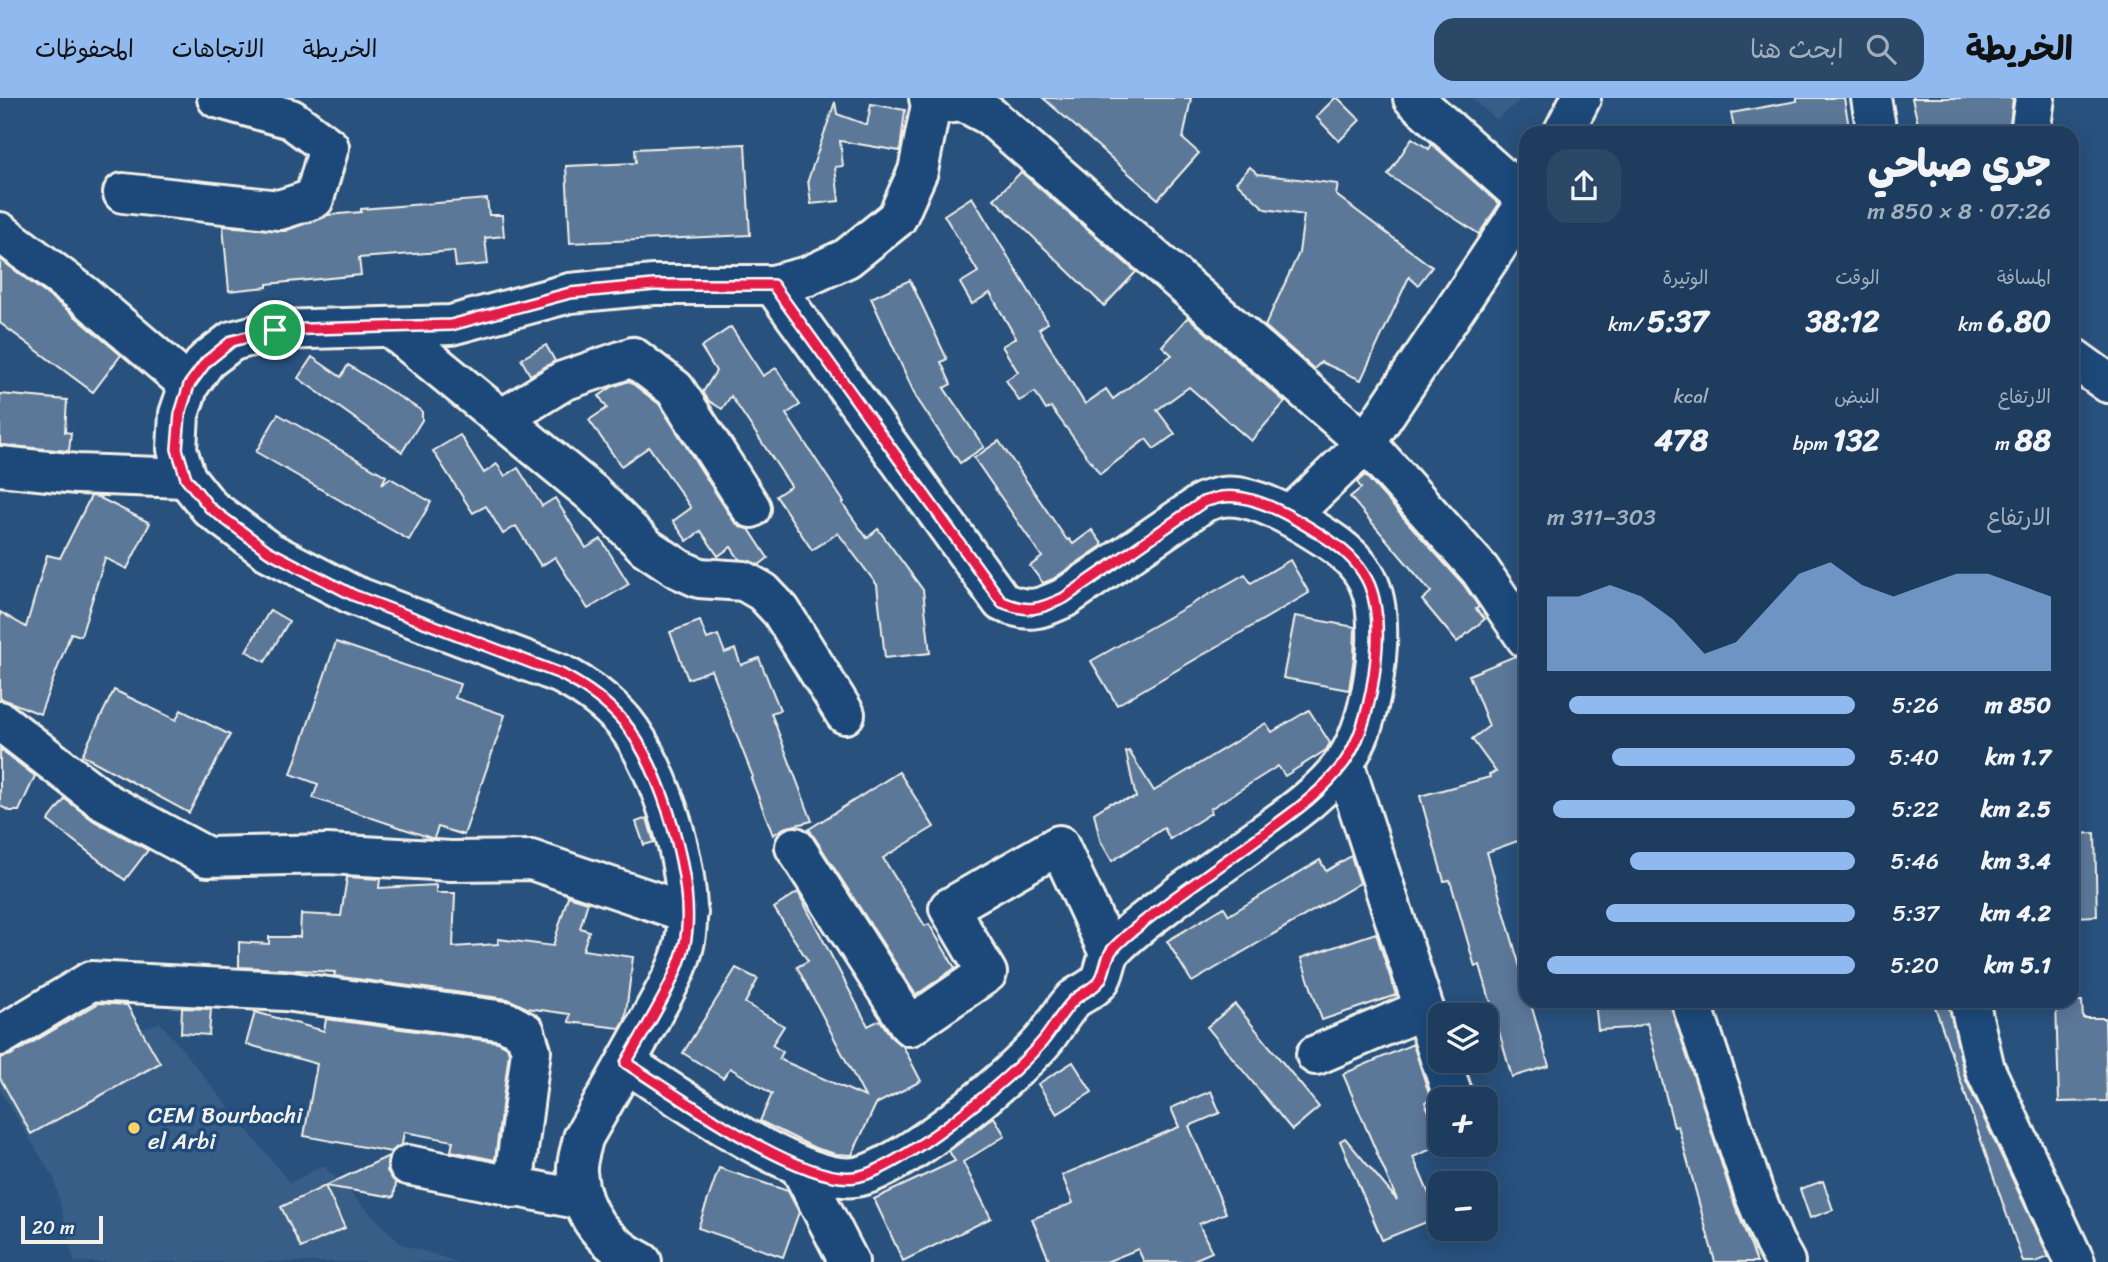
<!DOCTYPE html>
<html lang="ar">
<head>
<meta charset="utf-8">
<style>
  :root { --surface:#1e3d5e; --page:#2b4867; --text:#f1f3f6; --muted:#a1aebc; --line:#3c5673; --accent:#90b9f0 }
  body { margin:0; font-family:Sriracha,"Playpen Sans Arabic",sans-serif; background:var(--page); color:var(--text); direction:rtl; height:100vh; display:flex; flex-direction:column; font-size:26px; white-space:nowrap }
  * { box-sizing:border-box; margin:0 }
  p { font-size:23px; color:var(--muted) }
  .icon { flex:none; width:38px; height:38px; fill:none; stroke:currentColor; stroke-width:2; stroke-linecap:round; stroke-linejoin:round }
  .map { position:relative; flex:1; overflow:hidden; direction:ltr }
  .drawer { position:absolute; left:1519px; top:28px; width:560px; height:882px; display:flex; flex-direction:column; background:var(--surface); border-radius:21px; box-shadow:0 4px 18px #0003,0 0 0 2px var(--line); direction:rtl }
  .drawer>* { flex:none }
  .tools { position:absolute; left:1428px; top:905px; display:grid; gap:14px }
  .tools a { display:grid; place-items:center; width:70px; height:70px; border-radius:14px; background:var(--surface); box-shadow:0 4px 18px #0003,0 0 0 2px var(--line); font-size:35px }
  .scale { position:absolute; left:21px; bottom:18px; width:82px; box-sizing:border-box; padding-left:7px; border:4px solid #f4f1e8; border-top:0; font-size:19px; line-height:24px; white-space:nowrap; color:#f4f1e8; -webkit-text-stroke:5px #1f4a7a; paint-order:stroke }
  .pin { position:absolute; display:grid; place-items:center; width:60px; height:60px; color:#fff; margin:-30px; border:4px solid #fff; border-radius:50%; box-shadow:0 2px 7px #0007 }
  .round { display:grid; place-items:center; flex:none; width:74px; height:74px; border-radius:21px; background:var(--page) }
  .head { display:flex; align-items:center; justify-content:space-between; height:119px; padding:0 28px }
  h1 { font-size:38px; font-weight:800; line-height:52px }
  .metrics { display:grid; grid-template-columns:repeat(3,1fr); gap:10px; height:119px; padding:7px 28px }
  .metrics div { display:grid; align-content:center }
  .metrics b { font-size:30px; font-weight:800 }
  .metrics small { font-size:19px; font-weight:400 }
  .metrics p { font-size:19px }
  .chart { height:196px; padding:14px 28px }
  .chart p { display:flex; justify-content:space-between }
  .chart svg { width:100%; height:126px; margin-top:7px; fill:var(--accent); opacity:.7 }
  ul { padding:0 28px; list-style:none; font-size:23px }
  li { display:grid; grid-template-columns:112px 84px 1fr; align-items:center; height:52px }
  li i { height:18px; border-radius:9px; background:var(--accent) }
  header { display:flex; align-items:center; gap:42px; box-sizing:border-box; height:98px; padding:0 35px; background:var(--accent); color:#111 }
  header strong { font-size:33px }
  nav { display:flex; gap:38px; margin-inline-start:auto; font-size:24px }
  .search { width:490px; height:63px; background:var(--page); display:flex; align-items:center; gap:18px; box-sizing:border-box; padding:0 24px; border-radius:21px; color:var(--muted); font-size:26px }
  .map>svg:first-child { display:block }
  .built { fill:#375d86 }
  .building { fill:#5b7899; stroke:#f4f1e8; stroke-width:2 }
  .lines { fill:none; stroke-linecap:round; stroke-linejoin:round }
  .minor-casing { stroke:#f4f1e8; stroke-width:44 }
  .major-casing { stroke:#f4f1e8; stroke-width:44 }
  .minor { stroke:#1f4a7a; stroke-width:38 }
  .major { stroke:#1f4a7a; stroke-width:38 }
  .route-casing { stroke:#fff; stroke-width:14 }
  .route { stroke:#e11d48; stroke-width:9 }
  .poi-dot { fill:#ffd166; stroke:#1f4a7a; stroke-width:2.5 }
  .labels { text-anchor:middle; stroke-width:7; stroke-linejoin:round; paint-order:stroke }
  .poi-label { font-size:23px; fill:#f4f1e8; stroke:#1f4a7a; text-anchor:start }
</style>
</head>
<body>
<header>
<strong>الخريطة</strong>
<div class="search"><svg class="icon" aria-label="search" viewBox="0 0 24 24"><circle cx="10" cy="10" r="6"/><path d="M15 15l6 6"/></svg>ابحث هنا</div>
<nav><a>الخريطة</a><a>الاتجاهات</a><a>المحفوظات</a></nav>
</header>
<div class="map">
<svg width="2108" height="1164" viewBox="0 0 2108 1164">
  <rect width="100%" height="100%" fill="#28517e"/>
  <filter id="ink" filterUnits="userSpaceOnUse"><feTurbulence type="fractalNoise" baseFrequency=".0143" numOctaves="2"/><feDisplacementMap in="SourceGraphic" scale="14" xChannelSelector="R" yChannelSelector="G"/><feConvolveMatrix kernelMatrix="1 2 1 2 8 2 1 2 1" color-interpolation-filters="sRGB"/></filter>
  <g filter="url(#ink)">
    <!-- built -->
    <g class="built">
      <path d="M1472,0h51l-27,22z"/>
      <path d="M110,906l22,29 28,-11 130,161 33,-18 78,79 57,18h-384l-20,-83 -54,-89v-20z"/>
    </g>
    <!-- building -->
    <g class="building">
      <path d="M1043,0h148l-8,41 16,14 -41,46z"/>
      <path d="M1335,0h3l22,22 -21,21 -23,-24z"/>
      <path d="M1797,0h47l6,35h-115l-4,-20 66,-12z"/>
      <path d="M1912,0h101l-4,35h-89z"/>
      <path d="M835,4l2,12 30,11 4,-21 34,6 -5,41 -60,-10 3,25 -8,1 4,34 -28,3 -3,-24z"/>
      <path d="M1412,40l17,11 3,-5 67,60 -20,30 -91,-59z"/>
      <path d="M745,46l5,91 -180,8 -4,-77 70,-3 -1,-14z"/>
      <path d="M1250,69l8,7 80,10 -2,11 96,72 -14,18 -9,-8 -48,103 -40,-18 -7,7 -49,-43 34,-73 5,-38 -39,-6 -29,-27z"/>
      <path d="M1021,74l115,100 -32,34 -110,-107z"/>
      <path d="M972,99l76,126 -9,6 46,75 21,-15 7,10 59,-44 -10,-9 26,-29 97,85 -34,39 -62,-54 -32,23 18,24 -21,15 -8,-10 -46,35 -49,-67 -5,3 -11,-18 -16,9 -13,-21 12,-8 -16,-26 14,-8 -26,-45 -18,11 -12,-21 18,-11 -34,-57z"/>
      <path d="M487,101l2,16h13l2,21 -19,2 3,26 -32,3 -2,-16 -95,7 2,17 -94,9v3l-38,4 -6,-65 62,5 43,-16 33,-3v-3z"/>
      <path d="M0,161l70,53 51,43 -28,37 -93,-69z"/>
      <path d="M910,182l37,79 -6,3 10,22 -7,4 40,59 -24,16 -44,-66 -45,-99z"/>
      <path d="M731,229l32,49 13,-8 24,37 -14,9 58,88 -2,1 25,35 11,-9 45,61 7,63 -45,5 -8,-73 -39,-52 -26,17 -36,-54 15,-10 -60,-90 -9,13 -13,-8 -6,-9 13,-21 -15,-24z"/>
      <path d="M546,247l9,16 -25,14 -9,-16z"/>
      <path d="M312,259l29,20 7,-12 74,46v9l-20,32 -104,-74z"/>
      <path d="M629,283l30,23 74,116 7,7 9,2 19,29 -9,7 -20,-6 -8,-12 -13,9 -17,-25 -14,10 -14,-20 18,-13 -42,-61 -28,19 -32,-46 18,-12 -8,-12 13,-9z"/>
      <path d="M0,296l67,6 -2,32 6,1 -2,18 -69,-6z"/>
      <path d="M278,316l108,62 -4,8 8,-6 41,24 -22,38 -153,-88z"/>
      <path d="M460,337l24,38 13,-9 8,12 13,-8 24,38 13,-8 31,50 15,-9 28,45 -41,25 -33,-52 -14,9 -25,-40 -13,8 -17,-28 -13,7 -40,-62z"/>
      <path d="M999,343l68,99 2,-1 4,5 19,-14 11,15 -50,34 -10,4 -13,-17 12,-9 -68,-99z"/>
      <path d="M1365,377l98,109 16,23 -3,2 9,10 -28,23 -35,-42 9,-8 -81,-95 11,-9 -4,-6z"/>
      <path d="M91,398l7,1 52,26 -23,46 -22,-11 -24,78 -10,-3 -31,81 -40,-16v-86l26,15 21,-72 13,3z"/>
      <path d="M1290,462l19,33 -192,112 -26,-44 154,-87 6,9z"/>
      <path d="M270,512l19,11 -24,41 -19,-11z"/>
      <path d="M1295,518l60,11 -1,30 -5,33 -66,-12z"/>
      <path d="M700,523l7,18 11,-4 7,18 10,-4 6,16 18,-7 21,52 -9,3 41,108 -28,7 -11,7 -22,-57 2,-1 -42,-107 -23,9 -18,-47z"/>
      <path d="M336,544l124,42 -5,14 50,17 -41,120 -26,-8 -4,11h-3l-118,-40 5,-14 -27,-10z"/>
      <path d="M1515,558l11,4v178l-39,14 39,136v13h4l19,65 -37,11 -32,-112 -5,2 -25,-87 -6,1 -24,-85 70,-19 -1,-3 7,-2 -24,-33 17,-13 -20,-51z"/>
      <path d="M114,592l62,30 5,-10 49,25 -41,78 -107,-58z"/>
      <path d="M1309,612l21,33 -4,7 -41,26 -7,-10 -68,43 1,4 -41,26 -6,-11 -52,33 -12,-21 -6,-27 16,-10 26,-5 -10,-46 3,-1 25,40 112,-68 6,9z"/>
      <path d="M0,651l35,27 -16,35h-9l-10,-5z"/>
      <path d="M899,674l35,55 -51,31 42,68 4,-2 26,44 -39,27 -107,-166z"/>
      <path d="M65,701l29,22 54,29 -23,30 -77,-59z"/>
      <path d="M647,720l7,24 -10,3 -8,-23z"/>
      <path d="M2095,735l2,83 -25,1v-83z"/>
      <path d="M1351,758l9,27 -168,99 -25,-41 57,-34 5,8 91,-55 6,11z"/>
      <path d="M347,779l33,2 -1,9 57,-3v8h19l-2,54 45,-3v-5l55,7 15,-50 20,6 -8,26 9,3 -6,19 50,7 -8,63 -5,8 -51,-6 1,-8 -43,-6 -19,-9 -174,-23 1,-4 -96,-5v-25l30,2v-7h31l1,-23 40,2z"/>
      <path d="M798,794l70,134 12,-6 12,18 11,8 18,35 -45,23 -24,51 -16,-1 -21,-6 -55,-27 12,-27 -42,-26 -7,10 -40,-25 53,-85 22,11 -13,24 39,23 -12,19 11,7 -4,7 86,38 -68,-130 11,-6 -34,-53z"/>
      <path d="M1376,835l20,62 -74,25 -21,-62z"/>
      <path d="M1595,903h75l63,199 24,62h-42l-37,-136 -4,1 -27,-104 -17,5 -32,2z"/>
      <path d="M1933,903h15l17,77 84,179 -14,5h-12z"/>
      <path d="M2056,903h26l1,17h22l2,83 -48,1z"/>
      <path d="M99,905l28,2 33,58 -129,71 -31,-56v-20l11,-3z"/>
      <path d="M1235,906l84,103 -27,23 -85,-103z"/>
      <path d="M182,910l29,1 -2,26 -28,-2z"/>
      <path d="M255,914l69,19 2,-12 172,23 9,5 2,6 -14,107 -44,-9 2,-10 -49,-9 -2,12 -11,8 -87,-16 13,-72 -71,-20z"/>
      <path d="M1413,946l18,56 -6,2 15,36v6h3l-30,13 26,60 -57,23 -42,-99 5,-3 52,62 -54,-126z"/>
      <path d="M1073,964l19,30 -35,22 -19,-30z"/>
      <path d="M1211,993l9,22 -31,13 37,87 -27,11 13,28 -23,10h-45l-6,-13 -32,13h-56l-18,-43 41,-16 -11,-28 117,-48 -8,-19z"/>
      <path d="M994,1019l11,19 -42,26 28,56 -88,43 -29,-62 81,-38 -6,-10z"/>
      <path d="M389,1058l-2,15 9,12 -2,14 -69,-11z"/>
      <path d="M719,1070l69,23 11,21 -16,45 -85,-29z"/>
      <path d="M1823,1083l10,29 -23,8 -10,-29z"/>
      <path d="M325,1088l20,42 -44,20 -20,-41z"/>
    </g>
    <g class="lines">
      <defs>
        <g id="minor">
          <path d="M1413,0l113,101"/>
          <path d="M1871,0l6,35"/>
          <path d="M931,7l32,-3 27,14 376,327 114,127 46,68"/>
          <path d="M1563,35l18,-35"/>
          <path d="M2030,35l5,-35"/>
          <path d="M123,95l156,17 35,-11 15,-52 -38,-28 -74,-21"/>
          <path d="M0,134l84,63 105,90"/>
          <path d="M391,230l201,165 54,54 33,22 20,9 45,3 19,11 18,19 64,103"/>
          <path d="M2072,259l36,26"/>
          <path d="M503,320l60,-37 70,-24 42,32 76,119"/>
          <path d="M0,368l77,8 109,4"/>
          <path d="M1291,417l75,-72 160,-240"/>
          <path d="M0,623l105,81 102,55 121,-3 123,7 80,-1 157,53"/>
          <path d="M1344,665l96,295"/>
          <path d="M795,749l115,179 77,-53 -38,-65 110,-63 50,108"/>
          <path d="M1691,903l63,192 20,49 11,20"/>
          <path d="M1969,903l16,68 90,193"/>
          <path d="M0,938l91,-55 194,10 220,30 20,11 6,19 -18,137"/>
          <path d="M1316,957l108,-46"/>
          <path d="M1441,962l13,39"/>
          <path d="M626,965c49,31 175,122 229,114 45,-6 157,-100 188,-136 11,-13 19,-30 31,-42 8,-6 21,-11 26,-19 6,-9 5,-21 12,-30 17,-19 40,-34 60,-50 30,-22 60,-43 90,-65 29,-21 60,-42 82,-72 22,-31 31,-81 33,-118 2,-49 -6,-77 -48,-105 -26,-17 -74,-48 -107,-43 -6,1 -12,3 -18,5l-140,96c-26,12 -35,15 -62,4l-229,-317"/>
          <path d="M408,1067l174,35"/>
          <path d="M800,1069l49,95"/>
        </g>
        <path id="major" d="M642,1164c-37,-18 -62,-47 -65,-90 -1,-11 4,-23 6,-34 23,-40 46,-80 68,-121 12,-23 27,-46 33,-72 14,-58 -22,-177 -60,-223 -17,-20 -40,-36 -63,-48l-208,-79 -85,-44 -58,-43 -24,-30 -9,-29 2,-35 10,-29 17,-24 26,-20 43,-11 176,-5 119,-32 84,-8h119l35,-9 39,-18 50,-40 21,-47 13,-66 -2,-7"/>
      </defs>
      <!-- minor casing -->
      <use href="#minor" class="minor-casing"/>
      <!-- major casing -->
      <use href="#major" class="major-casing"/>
      <!-- minor -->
      <use href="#minor" class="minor"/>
      <!-- major -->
      <use href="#major" class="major"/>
    </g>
  </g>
  <g class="lines" filter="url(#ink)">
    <defs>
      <path id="route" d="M654,187h119l229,317c27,11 36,8 62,-4l139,-96c7,-2 13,-4 19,-5 33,-5 81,26 107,43 42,28 50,57 48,105 -2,37 -11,87 -33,118 -22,30 -53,51 -82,72 -30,22 -60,43 -90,65 -20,16 -43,31 -60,50 -7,9 -6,21 -12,30 -5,8 -18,13 -25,19 -13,12 -21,29 -32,42 -30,36 -143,130 -188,136 -54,8 -180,-83 -229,-114 20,-36 50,-80 59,-120 12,-58 -23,-175 -61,-221 -17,-20 -40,-36 -63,-48l-208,-79 -85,-44 -58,-43 -24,-30 -9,-29 3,-35 9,-29 17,-23 26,-21 43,-11 176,-5 119,-32z"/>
    </defs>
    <!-- route casing -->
    <use href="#route" class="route-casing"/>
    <!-- route -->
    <use href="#route" class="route"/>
  </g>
  <!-- markers -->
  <circle class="poi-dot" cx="134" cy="1030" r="7"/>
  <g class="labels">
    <!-- poi labels -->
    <g class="poi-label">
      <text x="148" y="1025">CEM Bourbachi<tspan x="148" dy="26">el Arbi</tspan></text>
    </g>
  </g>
</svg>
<div class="tools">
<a><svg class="icon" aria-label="layers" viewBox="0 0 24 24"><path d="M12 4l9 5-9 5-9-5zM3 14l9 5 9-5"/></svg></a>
<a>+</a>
<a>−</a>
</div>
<div class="scale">20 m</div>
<div class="pin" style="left:275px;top:232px;background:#1e9e55"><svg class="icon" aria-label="arrive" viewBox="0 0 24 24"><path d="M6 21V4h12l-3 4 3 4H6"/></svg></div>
<section class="drawer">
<div class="head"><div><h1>جري صباحي</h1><p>07:26 · 8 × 850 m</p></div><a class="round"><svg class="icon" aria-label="share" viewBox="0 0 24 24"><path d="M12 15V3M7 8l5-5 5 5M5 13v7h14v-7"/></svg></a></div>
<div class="metrics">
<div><p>المسافة</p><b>6.80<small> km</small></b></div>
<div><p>الوقت</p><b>38:12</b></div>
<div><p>الوتيرة</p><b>5:37<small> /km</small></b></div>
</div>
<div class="metrics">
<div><p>الارتفاع</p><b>88<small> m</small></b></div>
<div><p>النبض</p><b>132<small> bpm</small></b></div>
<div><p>kcal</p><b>478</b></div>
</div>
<div class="chart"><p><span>الارتفاع</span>303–311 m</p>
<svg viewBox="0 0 160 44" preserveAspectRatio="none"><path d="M0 44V18L10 18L20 14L30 18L40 26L50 38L60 34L70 22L80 10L90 6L100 14L110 18L120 14L130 10L140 10L150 14L160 18V44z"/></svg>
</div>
<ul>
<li><b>850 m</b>5:26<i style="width:93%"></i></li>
<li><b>1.7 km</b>5:40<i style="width:79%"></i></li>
<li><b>2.5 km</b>5:22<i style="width:98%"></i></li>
<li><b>3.4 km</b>5:46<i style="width:73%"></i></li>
<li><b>4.2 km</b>5:37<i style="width:81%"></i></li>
<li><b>5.1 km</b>5:20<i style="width:100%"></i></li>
</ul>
</section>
</div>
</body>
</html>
